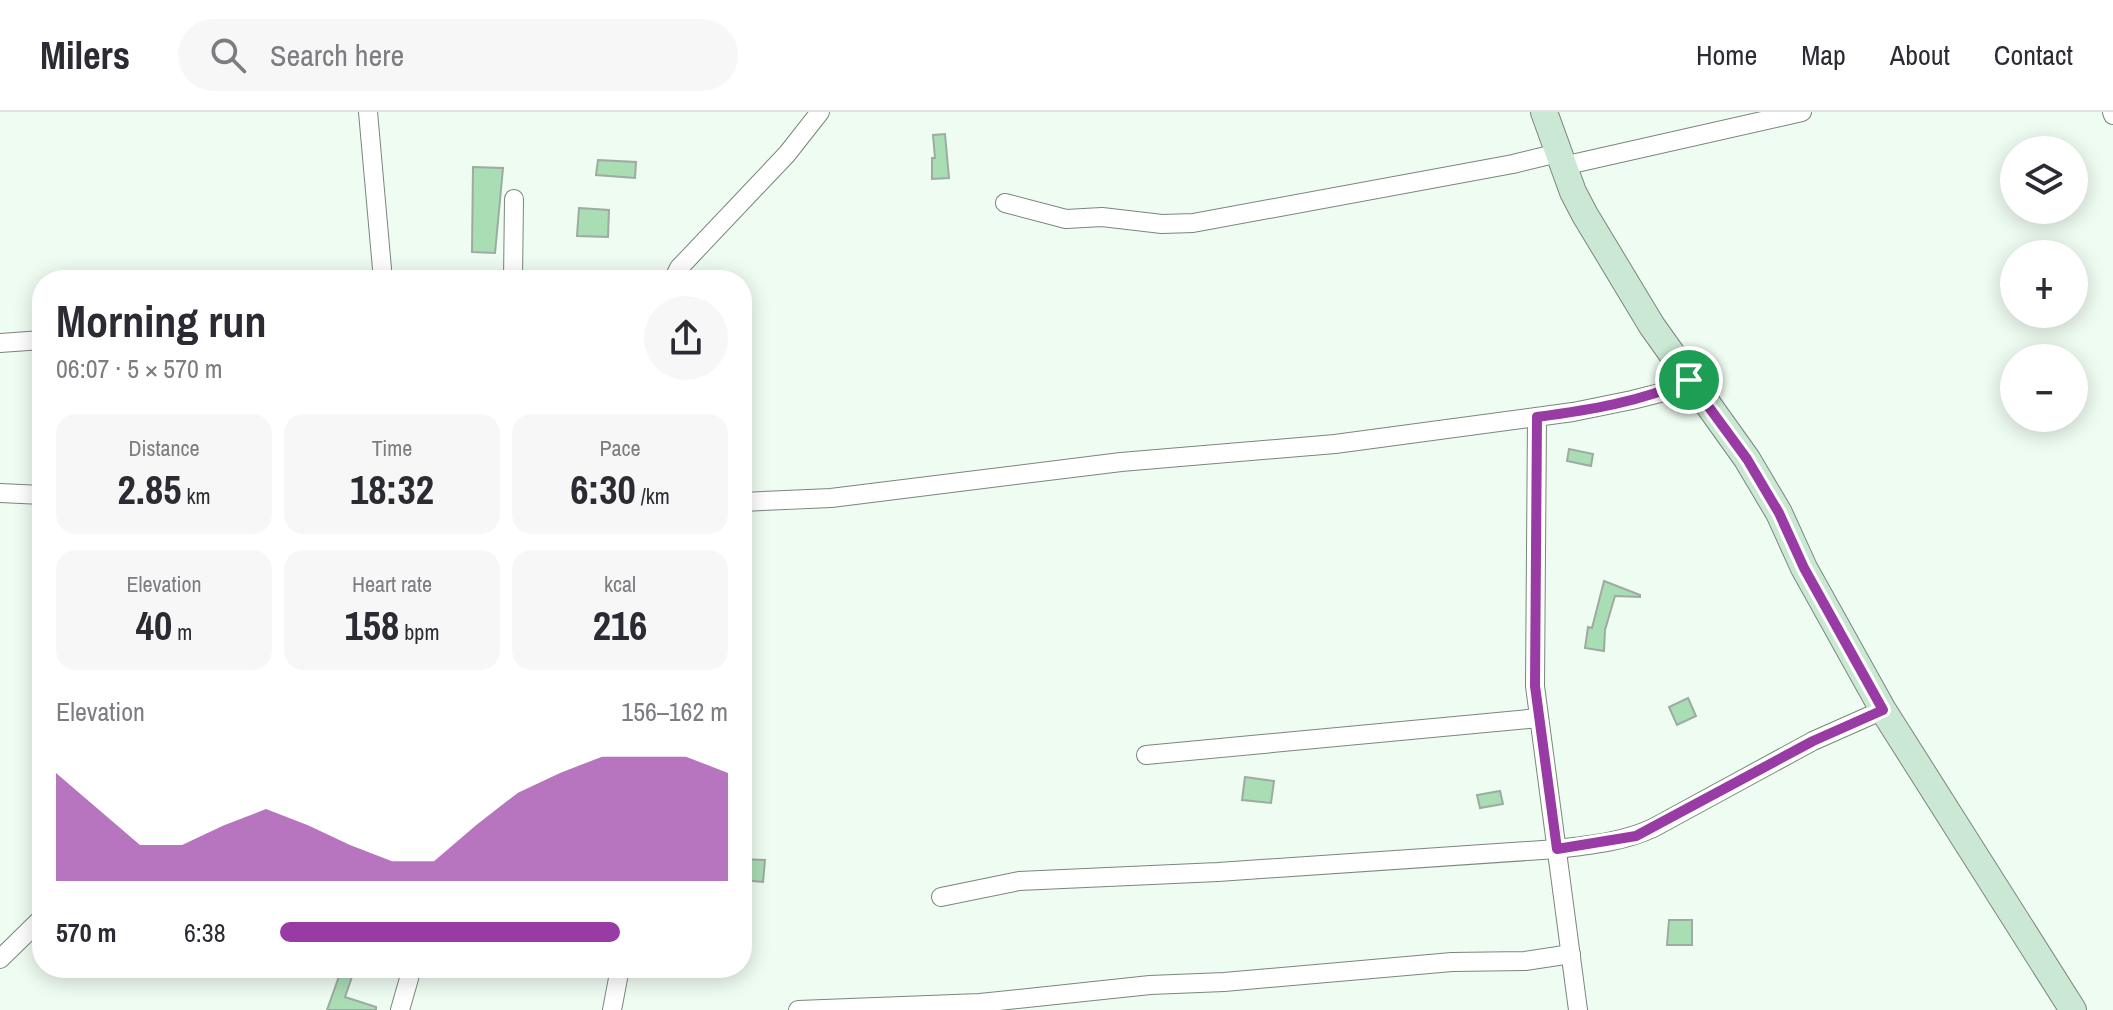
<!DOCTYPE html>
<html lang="en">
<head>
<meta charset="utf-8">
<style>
  :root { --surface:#fff; --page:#f7f7f7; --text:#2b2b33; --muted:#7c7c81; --line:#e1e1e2; --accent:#993ba4 }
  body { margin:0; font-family:"Archivo Narrow",sans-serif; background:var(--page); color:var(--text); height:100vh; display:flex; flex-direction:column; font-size:30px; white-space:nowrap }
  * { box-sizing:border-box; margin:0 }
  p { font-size:26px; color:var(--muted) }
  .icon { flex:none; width:44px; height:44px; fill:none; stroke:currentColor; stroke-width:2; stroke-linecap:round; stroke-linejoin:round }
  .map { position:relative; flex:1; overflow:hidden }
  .side { position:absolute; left:32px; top:158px; width:720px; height:708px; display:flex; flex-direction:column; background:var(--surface); border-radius:32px; box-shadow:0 4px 20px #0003 }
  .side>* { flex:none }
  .controls { position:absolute; left:2000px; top:24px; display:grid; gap:16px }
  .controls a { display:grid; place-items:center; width:88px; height:88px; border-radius:50%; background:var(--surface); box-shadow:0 4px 20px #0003; font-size:40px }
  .pin { position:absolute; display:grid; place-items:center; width:68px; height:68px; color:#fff; margin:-34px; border:4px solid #fff; border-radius:50%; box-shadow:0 2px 8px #0007 }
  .round { display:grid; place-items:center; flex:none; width:84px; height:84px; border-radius:42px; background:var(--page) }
  .overview { display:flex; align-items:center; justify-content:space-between; height:136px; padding:0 24px }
  h1 { font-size:44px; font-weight:700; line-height:60px }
  .metrics { display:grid; grid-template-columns:repeat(3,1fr); gap:12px; height:136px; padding:8px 24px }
  .metrics div { display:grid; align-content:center; border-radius:20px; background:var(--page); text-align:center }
  .metrics b { font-size:40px; font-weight:700 }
  .metrics small { font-size:22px; font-weight:400 }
  .metrics p { font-size:22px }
  .chart { height:224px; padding:16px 24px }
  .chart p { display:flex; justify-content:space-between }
  .chart svg { width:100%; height:144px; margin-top:8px; fill:var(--accent); opacity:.7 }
  ul { padding:0 24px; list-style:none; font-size:26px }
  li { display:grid; grid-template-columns:128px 96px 1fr; align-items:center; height:60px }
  li i { height:20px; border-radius:10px; background:var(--accent) }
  header { display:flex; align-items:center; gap:48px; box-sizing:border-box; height:112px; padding:0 40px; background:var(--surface); border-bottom:2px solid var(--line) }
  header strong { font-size:38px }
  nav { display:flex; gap:44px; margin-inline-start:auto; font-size:28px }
  .search { width:560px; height:72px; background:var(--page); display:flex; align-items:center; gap:20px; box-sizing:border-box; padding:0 28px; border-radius:44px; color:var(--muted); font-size:30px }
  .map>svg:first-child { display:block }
  .building { fill:#a9ddb4; stroke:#9faaa1; stroke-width:2 }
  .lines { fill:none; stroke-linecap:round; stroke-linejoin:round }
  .street-casing { stroke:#7a867c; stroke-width:20 }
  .secondary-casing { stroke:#7a867c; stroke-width:28 }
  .street { stroke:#fff; stroke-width:18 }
  .secondary { stroke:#cbe8d4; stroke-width:26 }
  .route-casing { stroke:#fff; stroke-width:16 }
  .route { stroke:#993ba4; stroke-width:10 }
</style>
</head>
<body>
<header>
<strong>Milers</strong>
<div class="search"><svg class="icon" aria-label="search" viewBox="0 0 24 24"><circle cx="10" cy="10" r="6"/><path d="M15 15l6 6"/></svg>Search here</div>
<nav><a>Home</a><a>Map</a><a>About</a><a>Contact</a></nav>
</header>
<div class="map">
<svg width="2113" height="898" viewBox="0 0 2113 898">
  <rect width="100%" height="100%" fill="#effcf1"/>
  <!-- building -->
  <g class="building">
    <path d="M945,22l4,44 -17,1v-21h3l-2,-23z"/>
    <path d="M598,48l38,2 -1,16 -39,-3z"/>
    <path d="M473,55l30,1 -8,85 -23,-1z"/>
    <path d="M579,96l30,2 -1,27 -31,-1z"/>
    <path d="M1569,337l24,5 -2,12 -24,-5z"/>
    <path d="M1604,469l36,14v2l-25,-1 -10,34 -1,21 -19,-3 3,-21 4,1z"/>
    <path d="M1688,586l8,18 -19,9 -8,-18z"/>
    <path d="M1245,665l29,4 -3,22 -29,-3z"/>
    <path d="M1500,679l3,13 -23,4 -3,-13z"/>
    <path d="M742,747l23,1 -2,22 -21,-2z"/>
    <path d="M1669,808h23v25h-25z"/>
    <path d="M342,856h13l-10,29 31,10v3h-49z"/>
  </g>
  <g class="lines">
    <defs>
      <g id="street">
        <path d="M368,0l15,168"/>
        <path d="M2112,0l1,3"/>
        <path d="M1563,54l239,-54"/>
        <path d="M1005,91l61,16 36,-2 60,7 31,-1 320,-59 45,-11"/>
        <path d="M513,168l1,-81"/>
        <path d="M673,168l6,-12 108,-114 33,-42"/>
        <path d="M0,231l42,-3"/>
        <path d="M1537,305l-2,269 43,324"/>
        <path d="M0,381l42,2"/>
        <path d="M742,390l89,-4 290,-36 214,-18 238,-32 59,-12 28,-7 29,-13"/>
        <path d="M1146,643l393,-37"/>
        <path d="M941,785l78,-16 199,-9 339,-23c33,-4 66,-7 96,-21l160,-87 70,-31"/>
        <path d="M0,847l42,-41"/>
        <path d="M400,898l12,-42"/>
        <path d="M612,898l8,-42"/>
        <path d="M798,898l182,-7 170,-18 74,-3 228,-20 73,-1 46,-7"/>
      </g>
      <path id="secondary" d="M1544,0l29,80 12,23 67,111 95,133 32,54 25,55 79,142 190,300"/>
    </defs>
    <!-- street casing -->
    <use href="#street" class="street-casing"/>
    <!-- secondary casing -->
    <use href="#secondary" class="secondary-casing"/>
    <!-- street -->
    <use href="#street" class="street"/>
    <!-- secondary -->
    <use href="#secondary" class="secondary"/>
  </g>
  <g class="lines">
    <defs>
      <path id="route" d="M1689,268l58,79 32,54 25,55 79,142 -70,31 -177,95 -79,13 -22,-163 2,-269c52,-7 104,-15 152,-37z"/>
    </defs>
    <!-- route casing -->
    <use href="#route" class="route-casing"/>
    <!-- route -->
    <use href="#route" class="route"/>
  </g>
</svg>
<div class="controls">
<a><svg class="icon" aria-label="layers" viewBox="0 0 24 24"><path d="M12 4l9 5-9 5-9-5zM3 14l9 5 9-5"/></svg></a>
<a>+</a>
<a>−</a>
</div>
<div class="pin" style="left:1689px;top:268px;background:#1e9e55"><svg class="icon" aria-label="arrive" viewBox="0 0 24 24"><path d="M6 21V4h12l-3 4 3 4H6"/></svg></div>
<section class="side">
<div class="overview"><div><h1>Morning run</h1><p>06:07 · 5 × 570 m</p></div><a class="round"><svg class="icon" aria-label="share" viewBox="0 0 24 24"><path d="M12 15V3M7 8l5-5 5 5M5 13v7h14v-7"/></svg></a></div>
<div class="metrics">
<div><p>Distance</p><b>2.85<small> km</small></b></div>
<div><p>Time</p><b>18:32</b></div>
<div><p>Pace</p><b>6:30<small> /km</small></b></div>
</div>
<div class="metrics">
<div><p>Elevation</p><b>40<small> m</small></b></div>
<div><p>Heart rate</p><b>158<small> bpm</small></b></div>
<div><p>kcal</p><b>216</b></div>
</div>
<div class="chart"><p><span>Elevation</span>156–162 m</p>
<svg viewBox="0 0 160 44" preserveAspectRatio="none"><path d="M0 44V11L10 22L20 33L30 33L40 27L50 22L60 27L70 33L80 38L90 38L100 27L110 17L120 11L130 6L140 6L150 6L160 11V44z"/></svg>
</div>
<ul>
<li><b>570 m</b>6:38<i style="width:76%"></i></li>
</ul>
</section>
</div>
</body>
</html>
